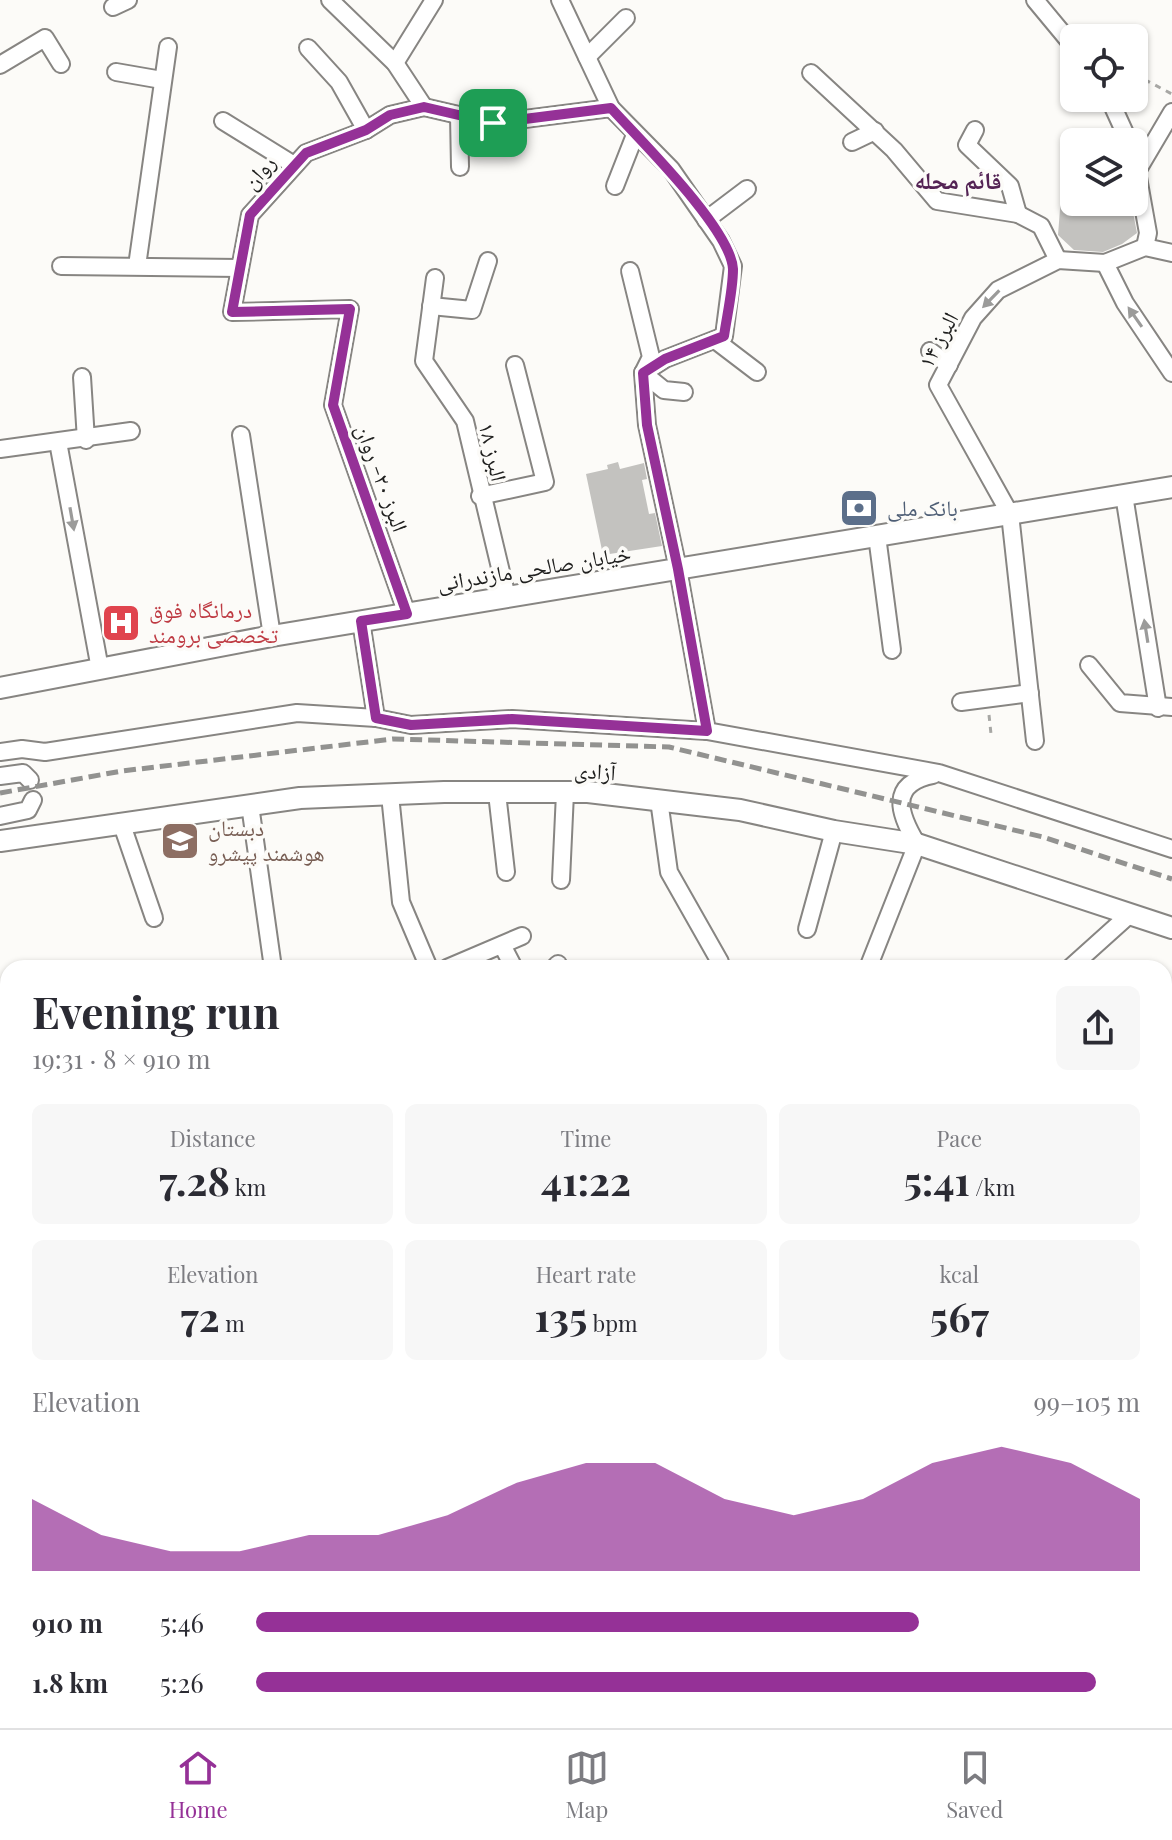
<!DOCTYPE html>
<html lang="en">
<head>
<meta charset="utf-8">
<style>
  :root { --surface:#fff; --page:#f7f7f7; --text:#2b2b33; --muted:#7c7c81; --line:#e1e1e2; --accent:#953197 }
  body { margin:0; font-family:"Playfair Display","Noto Naskh Arabic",serif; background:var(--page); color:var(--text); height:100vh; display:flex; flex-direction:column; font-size:30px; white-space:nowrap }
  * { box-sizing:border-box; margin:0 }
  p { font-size:26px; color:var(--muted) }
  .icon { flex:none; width:44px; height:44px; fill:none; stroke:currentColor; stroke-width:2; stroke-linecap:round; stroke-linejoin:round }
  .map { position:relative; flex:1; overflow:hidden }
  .side { position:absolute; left:0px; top:960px; width:1172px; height:768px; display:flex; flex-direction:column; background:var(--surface); border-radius:24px 24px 0 0; box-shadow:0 2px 6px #0004 }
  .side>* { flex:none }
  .buttons { position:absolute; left:1060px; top:24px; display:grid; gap:16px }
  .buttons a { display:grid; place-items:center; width:88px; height:88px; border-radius:12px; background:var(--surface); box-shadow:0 2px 6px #0004; font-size:40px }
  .pin { position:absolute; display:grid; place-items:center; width:68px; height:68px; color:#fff; margin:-34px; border-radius:16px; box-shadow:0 4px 12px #0006 }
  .round { display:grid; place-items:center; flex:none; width:84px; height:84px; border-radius:12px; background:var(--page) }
  .head { display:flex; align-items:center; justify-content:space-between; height:136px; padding:0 32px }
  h1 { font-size:44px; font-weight:700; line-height:60px }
  .metrics { display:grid; grid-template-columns:repeat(3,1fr); gap:12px; height:136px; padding:8px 32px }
  .metrics div { display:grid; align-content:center; border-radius:12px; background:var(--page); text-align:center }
  .metrics b { font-size:40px; font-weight:700 }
  .metrics small { font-size:22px; font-weight:400 }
  .metrics p { font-size:22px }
  .chart { height:224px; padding:16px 32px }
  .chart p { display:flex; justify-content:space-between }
  .chart svg { width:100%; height:144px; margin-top:8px; fill:var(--accent); opacity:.7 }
  ul { padding:0 32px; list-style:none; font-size:26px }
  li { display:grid; grid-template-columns:128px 96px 1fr; align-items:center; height:60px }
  li i { height:20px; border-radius:10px; background:var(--accent) }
  .tab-bar { display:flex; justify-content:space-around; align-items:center; height:112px; border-top:2px solid var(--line); background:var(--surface); font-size:22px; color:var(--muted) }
  .tab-bar a { display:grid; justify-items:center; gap:4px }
  .tab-bar .current { color:var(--accent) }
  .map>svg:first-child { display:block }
  .building { fill:#c3c2bf }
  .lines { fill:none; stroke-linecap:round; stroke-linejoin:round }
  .minor-casing { stroke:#878582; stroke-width:20 }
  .major-casing { stroke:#878582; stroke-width:24 }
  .path { stroke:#a7a7a4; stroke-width:3; stroke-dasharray:6 6; stroke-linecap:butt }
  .minor { stroke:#fff; stroke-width:16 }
  .major { stroke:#fff; stroke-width:20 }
  .rail { stroke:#929290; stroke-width:5; stroke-dasharray:12 6; stroke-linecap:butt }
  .oneway { fill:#9b9b9a }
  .route-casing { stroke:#fff; stroke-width:16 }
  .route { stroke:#953197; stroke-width:10 }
  .labels { text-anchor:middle; stroke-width:7; stroke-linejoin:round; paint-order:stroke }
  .street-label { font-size:22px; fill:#20201f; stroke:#fcfbf8 }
  .service-label { font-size:22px; fill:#4e5e75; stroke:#fcfbf8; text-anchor:start }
  .health-label { font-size:22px; fill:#be3a42; stroke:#fcfbf8; text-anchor:start }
  .education-label { font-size:22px; fill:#785e54; stroke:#fcfbf8; text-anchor:start }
  .neighbourhood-label { font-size:24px; font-weight:bold; fill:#532354; stroke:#fcfbf8 }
</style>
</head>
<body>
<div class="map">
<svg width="1172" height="1728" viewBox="0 0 1172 1728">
  <rect width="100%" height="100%" fill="#fcfbf8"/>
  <!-- building -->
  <g class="building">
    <path d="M1065,145l9,1v56h57l6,31 -15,11 -19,8 -29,-2 -16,-15z"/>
    <path d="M618,462l2,7 24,-6 3,16 -5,1 7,34 6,-1 7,33 -59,9 -17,-81 22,-5 -1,-4z"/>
  </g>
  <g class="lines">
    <defs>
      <g id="minor">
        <path d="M330,0l65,63 29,44"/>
        <path d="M560,0l51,108 60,61 50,72 12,25 -9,70 -59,23 -22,14 4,52 31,144 29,162"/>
        <path d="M1035,0l39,47"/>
        <path d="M113,7l15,-7"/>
        <path d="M308,48l31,34 27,48"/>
        <path d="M587,57l39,-39"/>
        <path d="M395,63l39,-63"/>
        <path d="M0,65l45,-27 16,26"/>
        <path d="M116,72l46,8"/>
        <path d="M811,73l83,77 43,51 81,13 23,12 17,34"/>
        <path d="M1109,98l20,44"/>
        <path d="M459,115l1,52"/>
        <path d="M223,121l71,44"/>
        <path d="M975,130l-8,15 43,41 8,28"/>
        <path d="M852,142l23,-11"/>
        <path d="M1134,155l14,78 -3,14"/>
        <path d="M1139,168l33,-56"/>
        <path d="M615,186l20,-51"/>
        <path d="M706,220l41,-31"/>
        <path d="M1105,263l20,40 47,70"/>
        <path d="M61,266l179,2"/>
        <path d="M137,266l31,-219"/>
        <path d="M630,271l21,86 -8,16 21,17 20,2"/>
        <path d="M435,278l-11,83 41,60 42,176"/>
        <path d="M431,306l41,4 16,-49"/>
        <path d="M715,340l42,32"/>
        <path d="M930,351l19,14"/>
        <path d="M82,377l4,63"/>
        <path d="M241,435l31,201"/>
        <path d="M58,442l42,227"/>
        <path d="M0,449l131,-18"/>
        <path d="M1124,495l34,213"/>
        <path d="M480,496l65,-14 -30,-117"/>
        <path d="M877,536l15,114"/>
        <path d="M407,614l-74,-209 17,-96 -118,3 18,-97 56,-62 60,-23 24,-15 34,-8 69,16 118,-15"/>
        <path d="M361,621l15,97"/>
        <path d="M1089,665l31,38 52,4"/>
        <path d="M961,702l69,-9"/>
        <path d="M1035,741l-25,-227 -72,-129 35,-67 25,-28 60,-30 47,3 40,-16 27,6"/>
        <path d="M0,752l22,-3 23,3 252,-39 79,5 35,7 101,-6 195,12 232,42 233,76"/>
        <path d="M0,776l23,-3 7,7"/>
        <path d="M497,793l9,79"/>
        <path d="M390,795l11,107 28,66"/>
        <path d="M659,800l10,72 51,90"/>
        <path d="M250,805l23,163"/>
        <path d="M0,816l28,-6 5,-10"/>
        <path d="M121,822l33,96"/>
        <path d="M561,880l4,-87"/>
        <path d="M807,929l27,-98"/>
        <path d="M502,945l12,23"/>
        <path d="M447,968l75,-32"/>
        <path d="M554,968l4,-4"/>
        <path d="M868,968l49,-124c-18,-30 -29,-60 16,-69"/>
        <path d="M1070,968l59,-53"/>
        <path d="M0,1150l8,-5"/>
        <path d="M1164,1181l8,-6"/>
        <path d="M0,1316l4,10 -4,1"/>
        <path d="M1164,1446l8,1"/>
        <path d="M0,1451l8,-4"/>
        <path d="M1164,1557l8,-1"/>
        <path d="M0,1581l8,60"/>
        <path d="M25,1720l6,8"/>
        <path d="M206,1720l18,8"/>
        <path d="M326,1720l11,8"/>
        <path d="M531,1720l2,4"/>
        <path d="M864,1720l2,8"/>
        <path d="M245,1728l3,-8"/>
        <path d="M379,1728l17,-8"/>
        <path d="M727,1728l37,-8"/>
        <path d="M984,1728l1,-8"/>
      </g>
      <g id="major">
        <path d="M0,688l272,-52 900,-149"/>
        <path d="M0,841l300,-43 144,-6h144l152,18 94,21 83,13 255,84"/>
      </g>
    </defs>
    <!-- minor casing -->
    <use href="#minor" class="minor-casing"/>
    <!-- major casing -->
    <use href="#major" class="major-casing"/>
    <!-- path -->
    <g class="path">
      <path d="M1134,74l38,20"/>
      <path d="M989,715l2,19"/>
      <path d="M455,1728v-1"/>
    </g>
    <!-- minor -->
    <use href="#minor" class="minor"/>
    <!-- major -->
    <use href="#major" class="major"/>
    <!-- rail -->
    <path class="rail" d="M0,793l122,-22 271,-32 276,8 374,90 129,42"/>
  </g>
  <!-- one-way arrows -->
  <defs><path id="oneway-solid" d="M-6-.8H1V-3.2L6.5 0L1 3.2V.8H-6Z" transform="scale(2)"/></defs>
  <g class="oneway">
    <use href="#oneway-solid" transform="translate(991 299) rotate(134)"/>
    <use href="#oneway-solid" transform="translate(1135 317) rotate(-125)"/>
    <use href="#oneway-solid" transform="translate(72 519) rotate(80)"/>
    <use href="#oneway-solid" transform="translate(1146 631) rotate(-99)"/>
  </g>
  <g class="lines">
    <defs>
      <path id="route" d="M424,107l69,16 118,-15c28,31 120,121 122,161 0,21 -6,46 -9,67l-59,23 -22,14 4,52 31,144 29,162 -195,-12 -101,6 -35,-7 -15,-97 46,-7 -74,-209 17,-96 -118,3 18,-97 56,-62 60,-23 24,-15z"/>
    </defs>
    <!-- route casing -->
    <use href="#route" class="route-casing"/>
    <!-- route -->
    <use href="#route" class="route"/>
  </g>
  <!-- icons -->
  <defs>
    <symbol id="bank-square" viewBox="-11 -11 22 22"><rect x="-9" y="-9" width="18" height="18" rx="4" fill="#5c6f8a" stroke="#fcfbf8"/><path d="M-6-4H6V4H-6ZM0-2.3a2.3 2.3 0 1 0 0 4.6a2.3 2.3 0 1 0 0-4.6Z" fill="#fff"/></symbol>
    <symbol id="hospital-square" viewBox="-11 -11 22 22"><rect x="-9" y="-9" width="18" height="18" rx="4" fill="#e0444e" stroke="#fcfbf8"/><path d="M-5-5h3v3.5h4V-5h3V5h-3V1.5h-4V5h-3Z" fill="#fff"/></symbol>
    <symbol id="school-square" viewBox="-11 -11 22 22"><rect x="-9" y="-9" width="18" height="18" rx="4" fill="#8d6e63" stroke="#fcfbf8"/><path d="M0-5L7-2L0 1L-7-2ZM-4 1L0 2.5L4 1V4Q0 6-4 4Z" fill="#fff"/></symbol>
  </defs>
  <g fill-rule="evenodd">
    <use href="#bank-square" x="837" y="486" width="44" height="44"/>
    <use href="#hospital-square" x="99" y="601" width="44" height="44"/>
    <use href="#school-square" x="158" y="819" width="44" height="44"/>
  </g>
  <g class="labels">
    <!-- street labels -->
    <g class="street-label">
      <text transform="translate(259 172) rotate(-49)" y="8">روان</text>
      <text transform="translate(938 340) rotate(-62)" y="8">البرز ۱۴</text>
      <text transform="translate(493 452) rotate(77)" y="8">البرز ۱۸</text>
      <text transform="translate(382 478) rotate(70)" y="8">البرز ۲۰- روان</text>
      <text transform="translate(534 568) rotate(-9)" y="8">خیابان صالحی مازندرانی</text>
      <text transform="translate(595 771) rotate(4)" y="8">آزادی</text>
    </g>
    <!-- service labels -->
    <g class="service-label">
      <text x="887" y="516">بانک ملی</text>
    </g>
    <!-- health labels -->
    <g class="health-label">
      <text x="149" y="618">درمانگاه فوق<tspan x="149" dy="25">تخصصی برومند</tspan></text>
    </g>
    <!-- education labels -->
    <g class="education-label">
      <text x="208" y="836">دبستان<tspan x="208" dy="25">هوشمند پیشرو</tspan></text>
    </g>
    <!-- neighbourhood labels -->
    <g class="neighbourhood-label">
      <text x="958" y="189">قائم محله</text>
    </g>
  </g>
</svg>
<div class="buttons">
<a><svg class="icon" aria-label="locate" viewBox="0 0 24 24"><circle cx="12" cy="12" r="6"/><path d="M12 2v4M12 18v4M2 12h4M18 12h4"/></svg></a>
<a><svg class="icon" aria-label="layers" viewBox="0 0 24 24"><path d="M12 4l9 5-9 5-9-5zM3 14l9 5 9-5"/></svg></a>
</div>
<div class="pin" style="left:493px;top:123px;background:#1e9e55"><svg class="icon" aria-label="arrive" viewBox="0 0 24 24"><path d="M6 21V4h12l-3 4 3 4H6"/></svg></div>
<section class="side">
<div class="head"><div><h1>Evening run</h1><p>19:31 · 8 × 910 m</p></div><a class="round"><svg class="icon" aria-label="share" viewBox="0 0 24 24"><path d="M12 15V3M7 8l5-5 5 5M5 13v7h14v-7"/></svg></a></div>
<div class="metrics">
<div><p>Distance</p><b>7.28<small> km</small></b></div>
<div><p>Time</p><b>41:22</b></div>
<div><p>Pace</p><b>5:41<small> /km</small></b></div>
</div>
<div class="metrics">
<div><p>Elevation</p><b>72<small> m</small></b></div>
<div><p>Heart rate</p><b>135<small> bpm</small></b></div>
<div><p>kcal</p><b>567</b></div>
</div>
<div class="chart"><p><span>Elevation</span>99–105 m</p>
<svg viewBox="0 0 160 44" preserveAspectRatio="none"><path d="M0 44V22L10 33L20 38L30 38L40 33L50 33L60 27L70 17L80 11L90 11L100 22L110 27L120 22L130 11L140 6L150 11L160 22V44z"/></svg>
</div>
<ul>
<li><b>910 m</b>5:46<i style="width:75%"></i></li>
<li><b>1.8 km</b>5:26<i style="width:95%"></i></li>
</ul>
</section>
</div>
<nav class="tab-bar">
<a class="current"><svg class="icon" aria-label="home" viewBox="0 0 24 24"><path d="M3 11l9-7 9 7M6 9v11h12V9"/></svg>Home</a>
<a><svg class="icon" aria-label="map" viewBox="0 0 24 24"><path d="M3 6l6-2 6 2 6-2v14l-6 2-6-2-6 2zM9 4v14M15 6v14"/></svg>Map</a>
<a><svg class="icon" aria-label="saved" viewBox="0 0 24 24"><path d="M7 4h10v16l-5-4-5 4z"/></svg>Saved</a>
</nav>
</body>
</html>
